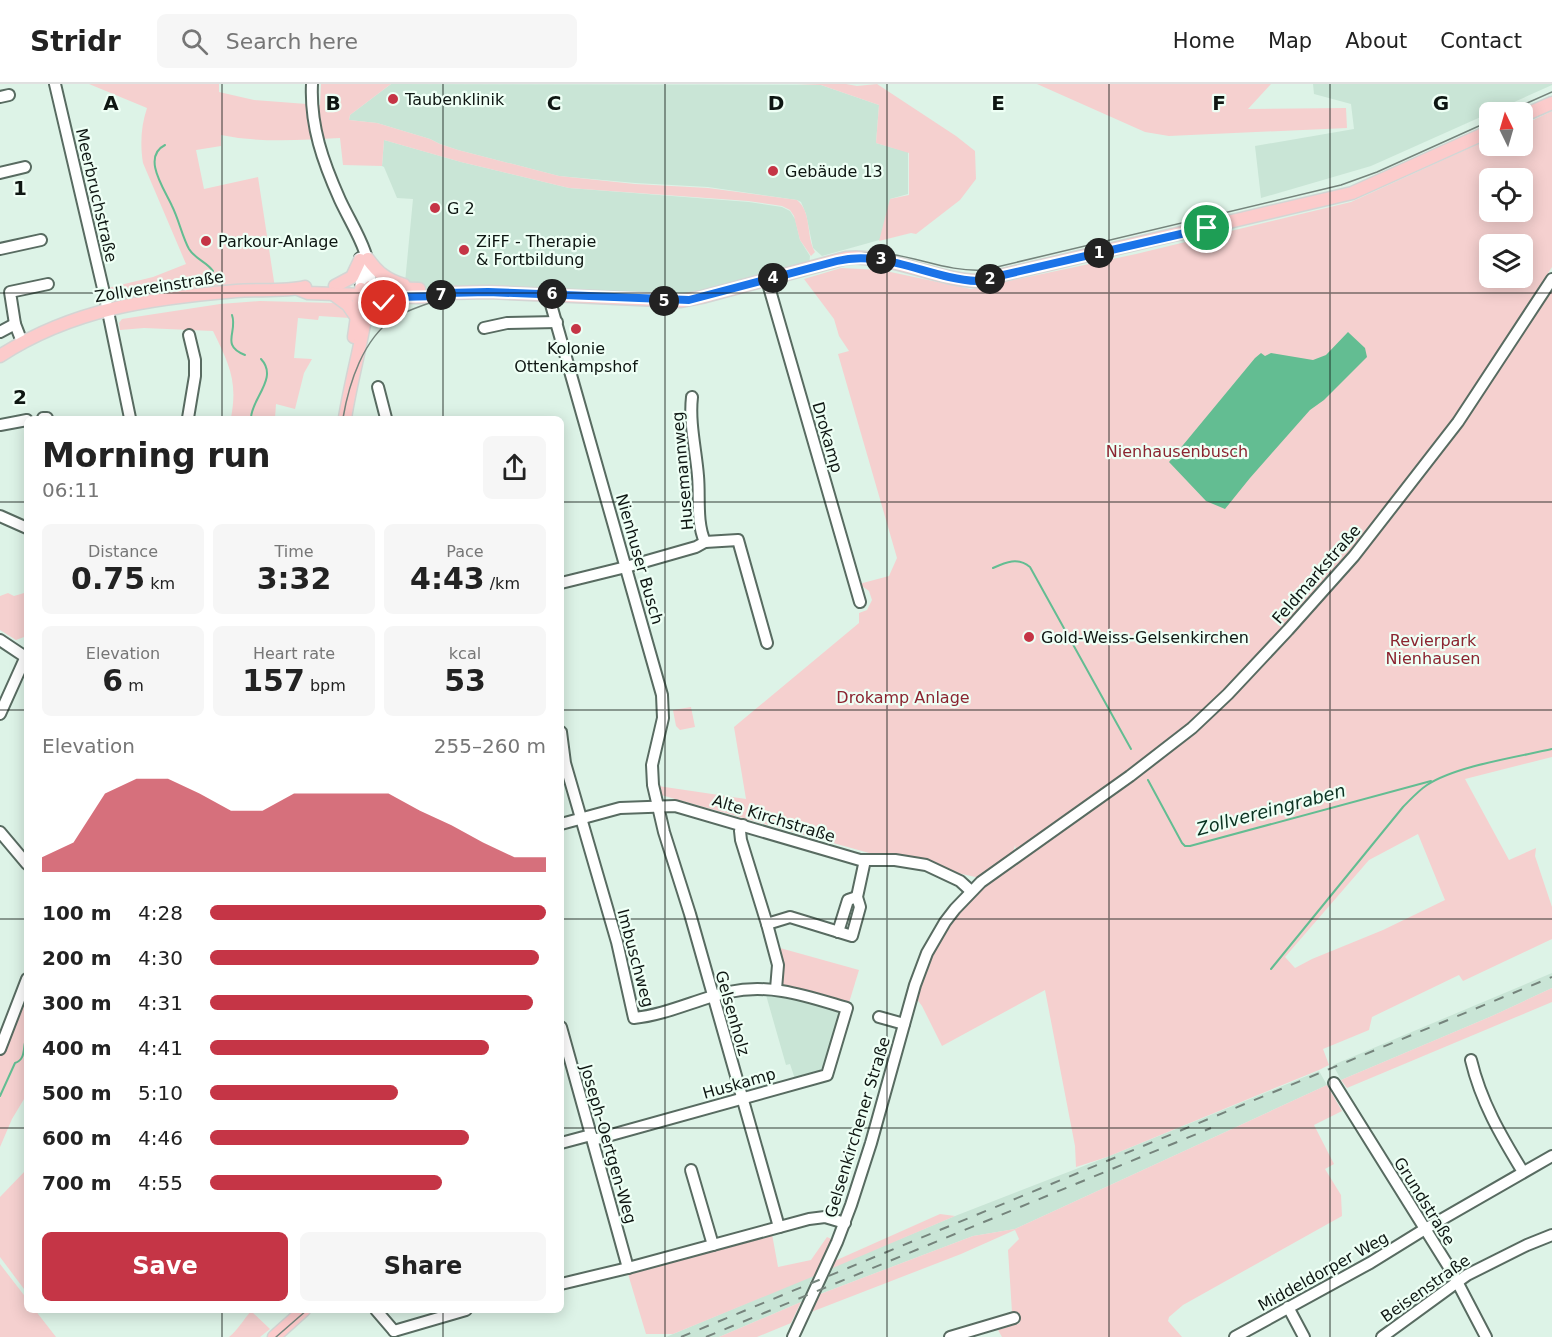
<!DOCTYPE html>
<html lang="en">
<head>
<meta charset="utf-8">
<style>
  :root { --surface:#fff; --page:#f6f6f6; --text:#222; --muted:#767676; --line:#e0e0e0; --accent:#c53546 }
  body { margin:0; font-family:"DejaVu Sans",sans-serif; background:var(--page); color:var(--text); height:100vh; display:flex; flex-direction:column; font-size:22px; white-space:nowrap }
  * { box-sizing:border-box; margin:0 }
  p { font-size:20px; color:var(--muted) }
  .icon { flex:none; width:33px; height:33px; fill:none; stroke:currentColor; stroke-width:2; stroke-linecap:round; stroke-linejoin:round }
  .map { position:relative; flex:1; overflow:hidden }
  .sheet { position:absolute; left:24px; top:332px; width:540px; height:897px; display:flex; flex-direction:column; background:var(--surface); border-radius:9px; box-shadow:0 3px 15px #0003 }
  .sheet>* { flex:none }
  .needle { width:39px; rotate:355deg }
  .buttons { position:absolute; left:1479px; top:18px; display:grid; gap:12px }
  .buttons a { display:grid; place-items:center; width:54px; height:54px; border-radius:9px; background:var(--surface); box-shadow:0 3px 15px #0003; font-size:30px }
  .pin { position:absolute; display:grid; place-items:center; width:51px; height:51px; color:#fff; margin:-26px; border:3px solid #fff; border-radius:50%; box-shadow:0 2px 6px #0007 }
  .km { position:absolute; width:30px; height:30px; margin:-15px; border-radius:50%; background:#222; color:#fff; font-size:16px; line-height:30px; text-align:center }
  .round { display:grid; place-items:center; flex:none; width:63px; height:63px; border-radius:9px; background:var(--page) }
  .head { display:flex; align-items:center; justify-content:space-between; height:102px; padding:0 18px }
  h1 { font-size:33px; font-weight:800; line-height:45px }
  .metrics { display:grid; grid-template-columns:repeat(3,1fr); gap:9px; height:102px; padding:6px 18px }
  .metrics div { display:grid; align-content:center; border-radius:9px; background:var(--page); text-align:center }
  .metrics b { font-size:30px; font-weight:800 }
  .metrics small { font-size:16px; font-weight:400 }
  .metrics p { font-size:16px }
  .chart { height:168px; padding:12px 18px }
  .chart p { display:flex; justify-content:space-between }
  .chart svg { width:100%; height:108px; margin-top:6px; fill:var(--accent); opacity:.7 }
  .button { display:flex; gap:12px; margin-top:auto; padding:12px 18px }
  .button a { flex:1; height:69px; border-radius:9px; background:var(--accent); color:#fff; font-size:24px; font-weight:800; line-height:69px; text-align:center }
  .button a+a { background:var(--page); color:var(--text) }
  ul { padding:0 18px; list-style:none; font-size:20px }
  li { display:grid; grid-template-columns:96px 72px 1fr; align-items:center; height:45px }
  li i { height:15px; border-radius:8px; background:var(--accent) }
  header { display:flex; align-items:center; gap:36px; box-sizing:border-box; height:84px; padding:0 30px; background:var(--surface); border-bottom:2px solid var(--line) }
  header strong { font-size:28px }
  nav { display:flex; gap:33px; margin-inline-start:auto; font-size:21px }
  .search { width:420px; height:54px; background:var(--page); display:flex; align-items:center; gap:15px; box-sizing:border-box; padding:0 21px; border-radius:9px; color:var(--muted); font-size:22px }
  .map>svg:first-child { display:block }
  .built { fill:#c9e5d6 }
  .green { fill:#f5d0cf; fill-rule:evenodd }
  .water { fill:#63bd92 }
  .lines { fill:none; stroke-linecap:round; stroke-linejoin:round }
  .stream { stroke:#63bd92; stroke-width:2 }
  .minor-casing { stroke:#586b61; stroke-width:14 }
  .major-casing { stroke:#d4d5d4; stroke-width:15 }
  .minor { stroke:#fff; stroke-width:10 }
  .major { stroke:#fccbcb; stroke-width:12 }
  .tram { stroke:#75847c; stroke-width:1.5 }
  .rail { stroke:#75847c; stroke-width:2; stroke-dasharray:10 10; stroke-linecap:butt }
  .route-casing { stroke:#fff; stroke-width:12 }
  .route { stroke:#1a73e8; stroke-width:8 }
  .grid { fill:none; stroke:#0e1612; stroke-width:1.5; stroke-opacity:0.55 }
  .poi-dot { fill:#c53546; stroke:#eefff5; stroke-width:2 }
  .labels { text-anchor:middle; stroke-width:4.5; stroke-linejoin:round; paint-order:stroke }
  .poi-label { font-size:16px; fill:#0e1612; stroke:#eefff5; text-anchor:start }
  .street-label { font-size:16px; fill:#0e1612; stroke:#eefff5 }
  .park-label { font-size:16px; fill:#8b2430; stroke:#eefff5 }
  .water-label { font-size:18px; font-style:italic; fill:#0a3221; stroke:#eefff5 }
  .grid-label { font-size:20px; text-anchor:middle; font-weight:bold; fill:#0e1612; stroke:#eefff5; stroke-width:4.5; stroke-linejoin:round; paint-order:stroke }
</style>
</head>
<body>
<header>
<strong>Stridr</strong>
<div class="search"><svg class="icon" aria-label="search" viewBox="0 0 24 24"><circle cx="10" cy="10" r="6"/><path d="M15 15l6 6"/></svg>Search here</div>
<nav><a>Home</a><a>Map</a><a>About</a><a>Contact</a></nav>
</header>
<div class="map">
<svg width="1552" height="1253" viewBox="0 0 1552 1253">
  <rect width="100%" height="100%" fill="#ddf3e7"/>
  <!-- built -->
  <g class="built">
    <path d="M391,0l430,1 58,20 -3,38 32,9v42l-18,5 -7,40 -61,17 -9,-8 -7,-34 -5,-12 -4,-2 -89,-13 -73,-4 -76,-7 -101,-26 -18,-6 -10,-5 -53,-16 -28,-3 1,-5z"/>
    <path d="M1313,0h239v1l-181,81 -110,32 -6,-52 99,-17 -3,-25 -37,-10z"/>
    <path d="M384,56l77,22 108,26 180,14 33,5 8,4 5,8 5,21 10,16 -1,10 -120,31 -285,-4 9,-94 -16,-1 -13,-31 -2,-1z"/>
    <path d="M1552,889v15l-60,28 -151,64 -8,-15z"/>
    <path d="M775,909l68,16 -19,64 -29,6 -5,-15 -4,1 -20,-70z"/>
    <path d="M1319,987l8,14 -312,144 -42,7 -158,60 -96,41h-53l289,-121 152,-59z"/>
  </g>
  <!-- green -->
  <g class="green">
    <path d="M89,0h130v8l35,8 66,5 1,-21h70l-41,31 -1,5 28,3 53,16 10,5 18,6 101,26 76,8 73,4 89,12c15,12 9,37 18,52l-4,4 -11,-16 -6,-24 -4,-6 -8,-4 -34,-5 -179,-13 -108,-26 -77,-22 -2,26 -39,-1 -3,-27c-40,2 -80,5 -119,-3v11l-25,4 8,39 54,-12 17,111 -167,20 -4,-19 49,-12 33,-13 -43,-101c-3,-19 -2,-37 4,-55z"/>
    <path d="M796,0h50l11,2 20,-2 79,52 19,15 1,28 -16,21 -44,34 -5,-1 -32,8 11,-42 19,-4v-42l-33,-10 3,-38 -58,-20z"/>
    <path d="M1037,0h234l-23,25 98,-1 1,20 -178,8 -24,-4z"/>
    <path d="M1552,27v156l-95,149 -102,141 197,-270v470l-87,22 44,81 27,-12 -1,8 17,51v32l-89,42 -4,-6 -87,42 -3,13 -46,19 6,16 -10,5 -212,87 -31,10 -1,-21 -30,-156 -103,56 -20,-40 -6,-8 20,-60 39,-45 42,-38 -2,-10 -2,7 -33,26 -100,-22 -219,-61 -3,-9 88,13 -12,-72 125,-104v-10l8,-3 5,-10 -3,-9 -10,-7 30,-8 8,-18 -59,-204 11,-3 -10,-15 -5,-17 -30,-40 37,-11 40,2 90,19 165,-35 215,-52 138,-63 1,7h32l1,-21zM1490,94h32v34h-32zM1490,160h32v34h-32zM1418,750l27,66 -62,30 -71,29 -17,9 -10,-11 84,-97z"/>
    <path d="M260,217l74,2 10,5 6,10 -31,-2 -1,4 -20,-2 -4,40 18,1 -8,14 -9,36 -19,-5 -1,14h-44c7,-37 -2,-54 -18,-87l-69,-3 -24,2 -1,-7 3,-4 98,-15z"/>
    <path d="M8,509l6,3 10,-3 3,2v35l-3,7 -8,3 -16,-10v-34z"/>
    <path d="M691,623l4,20 -15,3 -4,-4 -3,-16z"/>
    <path d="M780,864l79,22 -11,36 -70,-19z"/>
    <path d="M27,903v107l-15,25 -12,28v-91z"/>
    <path d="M1552,904v14l-205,86 -6,-8 151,-64z"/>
    <path d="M1327,1001l15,26 -28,14 20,39 -9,5 16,26 1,21 -159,89 -14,12 -1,4 14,16h-180l-4,-7 22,-7 -5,-9 -3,-2 -4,-62 11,-11 -4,-9 -54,24 -155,60 9,-18 158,-60 42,-7z"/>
    <path d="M27,1085v124l-27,-36v-60z"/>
    <path d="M940,1130l15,2 -127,54 2,-7z"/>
    <path d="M772,1150l6,33 33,-7 16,-23 9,4 -17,33 -146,60h-27l-18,-60z"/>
    <path d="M0,1180l27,35v11h8l21,27h-56z"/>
    <path d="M801,1218l-10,21 -34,14h-38z"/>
    <path d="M251,1227l19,18 -10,8h-31c8,-6 15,-18 22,-26z"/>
  </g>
  <!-- water -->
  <path class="water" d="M1348,248l17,16 2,9 -43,43 -14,10 -60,68 -25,31 -19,-8 -37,-39 86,-104 6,-5 4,3 6,-3 42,7 13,-5z"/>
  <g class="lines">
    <!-- stream -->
    <g class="stream">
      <path d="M165,61c-24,12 0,45 7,61 7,14 10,30 17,43 6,10 18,13 24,22"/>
      <path d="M232,231c6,17 -12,30 13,40"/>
      <path d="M251,334c0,-19 28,-40 10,-59"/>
      <path d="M993,484c13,-6 25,-11 37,-1l101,182"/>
      <path d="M1148,696l34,63 3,3h5l241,-65"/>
      <path d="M1271,885l132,-162c8,-8 15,-16 24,-22 29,-19 90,-28 125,-36"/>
      <path d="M0,1012l15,-33c12,-4 7,-17 12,-27"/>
    </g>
    <defs>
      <g id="minor">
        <path d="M55,0l50,213 25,121"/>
        <path d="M312,0c-2,42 11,78 28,116 14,30 32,53 30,87"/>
        <path d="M0,13l9,-2"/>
        <path d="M0,89l25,-6"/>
        <path d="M0,165l41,-9"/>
        <path d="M360,174l1,29"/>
        <path d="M767,196l93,322"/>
        <path d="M548,210l114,401 1,23 -11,47 1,20 11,47 26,82 89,313"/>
        <path d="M484,244l23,-5 50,-1"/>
        <path d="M0,248l15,-8"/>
        <path d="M22,258l-7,-18 -5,-32 38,-8"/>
        <path d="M378,303l8,31"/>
        <path d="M692,313c-3,26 4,53 6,79 2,21 -2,46 7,66"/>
        <path d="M43,334h4"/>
        <path d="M188,334l7,-42v-16l-6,-25"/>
        <path d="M0,341l27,-5"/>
        <path d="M0,432l27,12"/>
        <path d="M561,499l65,-16 70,-20 9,-5 33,-2 29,103"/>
        <path d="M0,556l27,18"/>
        <path d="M0,630l27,-60"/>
        <path d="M561,648l4,31 52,179 17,76c32,-3 63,-19 95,-26 42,-9 77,4 118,16l-20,67 -234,65"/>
        <path d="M561,740l59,-16 55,-2 185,54h35l31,5 34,16 11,10"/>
        <path d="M743,741l-3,6 1,9 26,84 23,-7 62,19 8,-29 -3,-10 8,-37"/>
        <path d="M0,748l27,32"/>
        <path d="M767,840l11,41 -2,24"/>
        <path d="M838,848l10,-32 9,-3"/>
        <path d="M879,933l25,7"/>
        <path d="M561,943l67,241"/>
        <path d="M0,965l27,-70"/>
        <path d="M1471,976c10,42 30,76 52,112"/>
        <path d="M1334,999l118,189 34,65"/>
        <path d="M561,1059l30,-8"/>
        <path d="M691,1086l22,75"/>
        <path d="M561,1200l67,-16 181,-49 16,-2 20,6"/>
        <path d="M1288,1223l16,30"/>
        <path d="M376,1226l18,21"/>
        <path d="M394,1247l72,-21"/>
        <path d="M793,1253l44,-95 14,-37 20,-62 44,-158 12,-32 18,-31 10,-13 26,-27 149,-106 62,-48 36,-34 60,-64 66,-74 104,-134 94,-143"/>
        <path d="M950,1253l64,-19"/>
        <path d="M1235,1253l135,-74 55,-34 127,-73"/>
        <path d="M1382,1253l85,-62 60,-30 25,-10"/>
      </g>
      <g id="major">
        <path d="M1522,32l30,-13"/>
        <path d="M368,175c10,14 19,21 36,26"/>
        <path d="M335,202l17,-9 8,-17"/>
        <path d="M379,204l40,1"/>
        <path d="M298,205l10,4 109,4 21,-1 8,-3 42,-1 193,9 21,-4 144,-39c45,-4 86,21 131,23l375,-88 138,-62"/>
        <path d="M333,210l15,11 9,13"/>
        <path d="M365,236l14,-14 16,-9"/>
        <path d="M354,253l7,-48"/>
        <path d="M0,272c72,-47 152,-58 236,-65 23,-2 47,1 69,-4"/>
        <path d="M345,334c7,-44 20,-86 25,-131"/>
        <path d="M274,1253l30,-27"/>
      </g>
    </defs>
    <!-- minor casing -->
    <use href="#minor" class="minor-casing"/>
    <!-- major casing -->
    <use href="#major" class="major-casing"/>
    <!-- minor -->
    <use href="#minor" class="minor"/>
    <!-- major -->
    <use href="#major" class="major"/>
    <!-- tram -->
    <g class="tram">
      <path d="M1507,28l45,-20"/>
      <path d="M343,334c6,-35 20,-79 51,-100 12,-7 25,-11 38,-16 20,-7 37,-13 59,-13l169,10 29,-1 168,-44c44,-7 83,19 127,16l357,-85 36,-13 113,-51"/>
      <path d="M276,1253l31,-27"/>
    </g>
    <!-- rail -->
    <g class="rail">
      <path d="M681,1253l871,-360"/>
      <path d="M706,1253l505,-209"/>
    </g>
  </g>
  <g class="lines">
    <defs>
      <path id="route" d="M384,219l12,-6 42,-1 8,-3 42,-1 201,8 148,-39c48,-12 93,18 140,20l230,-53"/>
    </defs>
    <!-- route casing -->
    <use href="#route" class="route-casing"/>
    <!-- route -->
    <use href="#route" class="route"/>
  </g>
  <!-- grid -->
  <path class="grid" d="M222,0v334M443,0v334M665,0v1253M887,0v1253M1109,0v1253M1330,0v1253M0,209h1552M0,418h27M561,418h991M0,626h27M561,626h991M0,835h27M561,835h991M0,1044h27M561,1044h991M222,1226v27M443,1226v27"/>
  <!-- markers -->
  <g class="poi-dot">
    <circle cx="393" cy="15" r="6"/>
    <circle cx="773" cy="87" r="6"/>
    <circle cx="435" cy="124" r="6"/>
    <circle cx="206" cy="157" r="6"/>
    <circle cx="464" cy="166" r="6"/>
    <circle cx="576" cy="245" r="6"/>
    <circle cx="1029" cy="553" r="6"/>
  </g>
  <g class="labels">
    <!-- poi labels -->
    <g class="poi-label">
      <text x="405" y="21">Taubenklinik</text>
      <text x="785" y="93">Gebäude 13</text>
      <text x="447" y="130">G 2</text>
      <text x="218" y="163">Parkour-Anlage</text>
      <text x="476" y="163">ZiFF - Therapie<tspan x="476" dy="18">&amp; Fortbildung</tspan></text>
      <text x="576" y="270" text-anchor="middle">Kolonie<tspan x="576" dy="18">Ottenkampshof</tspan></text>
      <text x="1041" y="559">Gold-Weiss-Gelsenkirchen</text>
    </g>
    <!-- street labels -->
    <g class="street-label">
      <text transform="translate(97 111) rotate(77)" y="6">Meerbruchstraße</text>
      <text transform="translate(159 202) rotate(-9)" y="6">Zollvereinstraße</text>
      <text transform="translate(828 353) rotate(74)" y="6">Drokamp</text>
      <text transform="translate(682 387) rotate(-95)" y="6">Husemannweg</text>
      <text transform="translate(640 475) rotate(74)" y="6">Nienhuser Busch</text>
      <text transform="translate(1316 490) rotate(-49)" y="6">Feldmarkstraße</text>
      <text transform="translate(774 734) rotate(17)" y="6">Alte Kirchstraße</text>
      <text transform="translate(636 874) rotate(75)" y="6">Imbuschweg</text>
      <text transform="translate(733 929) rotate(74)" y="6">Gelsenholz</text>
      <text transform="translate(739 999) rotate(-16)" y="6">Huskamp</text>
      <text transform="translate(857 1043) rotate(-73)" y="6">Gelsenkirchener Straße</text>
      <text transform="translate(609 1060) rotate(74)" y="6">Joseph-Oertgen-Weg</text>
      <text transform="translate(1425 1117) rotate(58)" y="6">Grundstraße</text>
      <text transform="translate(1323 1187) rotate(-29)" y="6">Middeldorper Weg</text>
      <text transform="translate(1425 1204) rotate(-35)" y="6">Beisenstraße</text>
    </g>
    <!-- park labels -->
    <g class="park-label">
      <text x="1177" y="373">Nienhausenbusch</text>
      <text x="1433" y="562">Revierpark<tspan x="1433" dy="18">Nienhausen</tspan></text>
      <text x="903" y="619">Drokamp Anlage</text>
    </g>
    <!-- water labels -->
    <g class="water-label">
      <text transform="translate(1271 726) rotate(-15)" y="6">Zollvereingraben</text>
    </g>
  </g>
  <g class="grid-label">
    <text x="111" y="26">A</text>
    <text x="333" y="26">B</text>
    <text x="554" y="26">C</text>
    <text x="776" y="26">D</text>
    <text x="998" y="26">E</text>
    <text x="1219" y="26">F</text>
    <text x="1441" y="26">G</text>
    <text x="20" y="111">1</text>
    <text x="20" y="320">2</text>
  </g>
</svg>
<div class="buttons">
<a><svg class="needle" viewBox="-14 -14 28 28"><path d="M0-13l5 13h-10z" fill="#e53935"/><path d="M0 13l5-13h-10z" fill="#767676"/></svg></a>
<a><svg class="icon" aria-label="locate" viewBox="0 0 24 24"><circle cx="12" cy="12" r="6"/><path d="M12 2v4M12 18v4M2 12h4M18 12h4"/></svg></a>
<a><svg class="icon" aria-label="layers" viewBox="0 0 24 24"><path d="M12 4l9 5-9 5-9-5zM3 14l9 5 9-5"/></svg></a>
</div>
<div class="pin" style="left:1207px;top:144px;background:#1e9e55"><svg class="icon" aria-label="arrive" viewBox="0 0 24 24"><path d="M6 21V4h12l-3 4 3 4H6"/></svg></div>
<div class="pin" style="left:384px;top:219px;background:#d93025"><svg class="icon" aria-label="check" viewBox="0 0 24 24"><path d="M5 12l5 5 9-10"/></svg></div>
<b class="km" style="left:1099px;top:169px">1</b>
<b class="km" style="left:990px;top:195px">2</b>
<b class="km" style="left:881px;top:175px">3</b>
<b class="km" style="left:773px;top:194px">4</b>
<b class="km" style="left:664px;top:217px">5</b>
<b class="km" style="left:552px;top:210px">6</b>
<b class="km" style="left:441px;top:211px">7</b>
<section class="sheet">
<div class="head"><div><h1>Morning run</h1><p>06:11</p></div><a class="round"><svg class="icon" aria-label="share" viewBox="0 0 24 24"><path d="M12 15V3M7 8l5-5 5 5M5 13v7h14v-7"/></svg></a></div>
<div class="metrics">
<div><p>Distance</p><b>0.75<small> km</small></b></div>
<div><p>Time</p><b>3:32</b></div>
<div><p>Pace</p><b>4:43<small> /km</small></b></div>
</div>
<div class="metrics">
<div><p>Elevation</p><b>6<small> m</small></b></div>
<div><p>Heart rate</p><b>157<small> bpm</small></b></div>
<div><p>kcal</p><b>53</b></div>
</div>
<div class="chart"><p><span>Elevation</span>255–260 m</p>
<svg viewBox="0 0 160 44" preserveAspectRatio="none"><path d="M0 44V38L10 32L20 12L30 6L40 6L50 12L60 19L70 19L80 12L90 12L100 12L110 12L120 19L130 25L140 32L150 38L160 38V44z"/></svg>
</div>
<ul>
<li><b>100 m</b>4:28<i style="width:100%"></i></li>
<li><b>200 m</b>4:30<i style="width:98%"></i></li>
<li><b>300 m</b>4:31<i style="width:96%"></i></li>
<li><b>400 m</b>4:41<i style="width:83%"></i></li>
<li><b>500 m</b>5:10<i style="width:56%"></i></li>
<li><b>600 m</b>4:46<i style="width:77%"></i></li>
<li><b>700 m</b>4:55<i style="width:69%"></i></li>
</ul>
<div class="button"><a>Save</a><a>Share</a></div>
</section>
</div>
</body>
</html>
